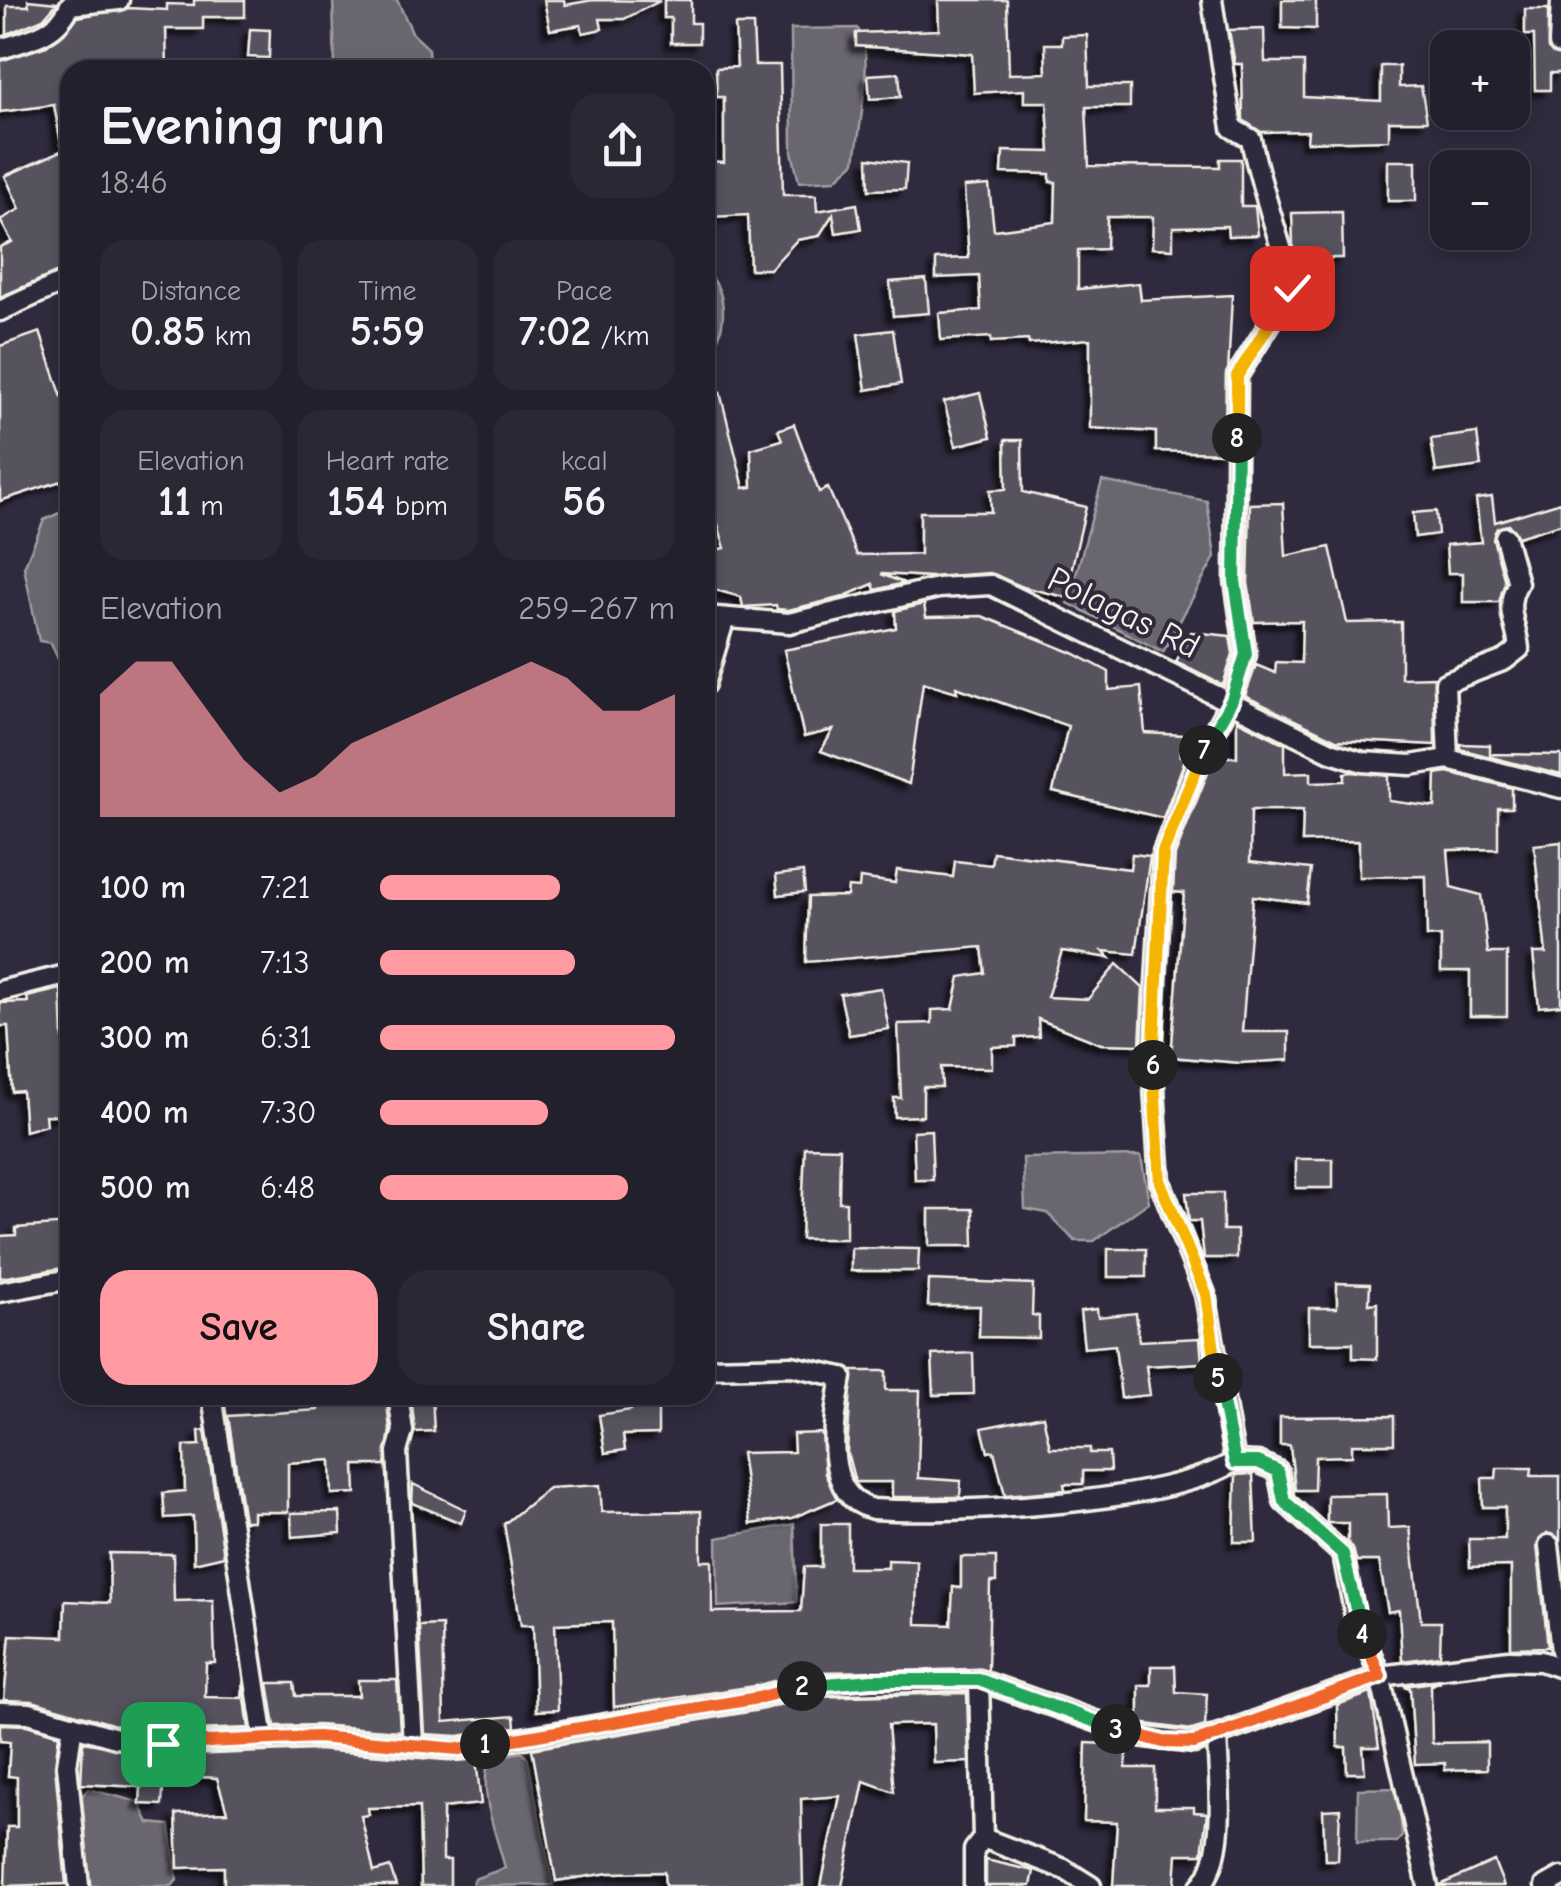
<!DOCTYPE html>
<html lang="en">
<head>
<meta charset="utf-8">
<style>
  :root { --surface:#23202e; --page:#2b2836; --text:#f1f3f6; --muted:#a3a3aa; --line:#403e4a; --accent:#ff9aa2 }
  body { margin:0; font-family:"Comic Neue",sans-serif; background:var(--page); color:var(--text); height:100vh; display:flex; flex-direction:column; font-size:38px; white-space:nowrap }
  * { box-sizing:border-box; margin:0 }
  p { font-size:32px; color:var(--muted) }
  .icon { flex:none; width:55px; height:55px; fill:none; stroke:currentColor; stroke-width:2; stroke-linecap:round; stroke-linejoin:round }
  .map { position:relative; flex:1; overflow:hidden }
  .side { position:absolute; left:60px; top:60px; width:655px; height:1345px; display:flex; flex-direction:column; background:var(--surface); border-radius:30px; box-shadow:0 5px 15px #0003,0 0 0 2px var(--line) }
  .side>* { flex:none }
  .buttons { position:absolute; left:1430px; top:30px; display:grid; gap:20px }
  .buttons a { display:grid; place-items:center; width:100px; height:100px; border-radius:20px; background:var(--surface); box-shadow:0 5px 15px #0003,0 0 0 2px var(--line); font-size:50px }
  .pin { position:absolute; display:grid; place-items:center; width:85px; height:85px; color:#fff; margin:-42px; border-radius:20px; box-shadow:0 5px 15px #0006 }
  .km { position:absolute; width:50px; height:50px; margin:-25px; border-radius:50%; background:#222; color:#fff; font-size:28px; line-height:50px; text-align:center }
  .round { display:grid; place-items:center; flex:none; width:105px; height:105px; border-radius:30px; background:var(--page) }
  .summary { display:flex; align-items:center; justify-content:space-between; height:170px; padding:0 40px }
  h1 { font-size:55px; font-weight:700; line-height:75px }
  .figures { display:grid; grid-template-columns:repeat(3,1fr); gap:15px; height:170px; padding:10px 40px }
  .figures div { display:grid; align-content:center; border-radius:25px; background:var(--page); text-align:center }
  .figures b { font-size:42px; font-weight:700 }
  .figures small { font-size:28px; font-weight:400 }
  .figures p { font-size:28px }
  .chart { height:280px; padding:20px 40px }
  .chart p { display:flex; justify-content:space-between }
  .chart svg { width:100%; height:180px; margin-top:10px; fill:var(--accent); opacity:.7 }
  .action { display:flex; gap:20px; margin-top:auto; padding:20px 40px }
  .action a { flex:1; height:115px; border-radius:30px; background:var(--accent); color:#111; font-size:40px; font-weight:700; line-height:115px; text-align:center }
  .action a+a { background:var(--page); color:var(--text) }
  ul { padding:0 40px; list-style:none; font-size:32px }
  li { display:grid; grid-template-columns:160px 120px 1fr; align-items:center; height:75px }
  li i { height:25px; border-radius:12px; background:var(--accent) }
  .map>svg:first-child { display:block }
  .water { fill:#6a6670; stroke:#a19ea0; stroke-width:2.5 }
  .building { fill:#56525f; stroke:#f4f1e8; stroke-width:2.5; filter:url(#shadow) }
  .lines { fill:none; stroke-linecap:round; stroke-linejoin:round }
  .street-casing { stroke:#f4f1e8; stroke-width:25 }
  .street { stroke:#2f2a3d; stroke-width:18 }
  .split-1-casing { stroke:#fff; stroke-width:20 }
  .split-2-casing { stroke:#fff; stroke-width:20 }
  .split-3-casing { stroke:#fff; stroke-width:20 }
  .split-4-casing { stroke:#fff; stroke-width:20 }
  .split-5-casing { stroke:#fff; stroke-width:20 }
  .split-6-casing { stroke:#fff; stroke-width:20 }
  .split-7-casing { stroke:#fff; stroke-width:20 }
  .split-8-casing { stroke:#fff; stroke-width:20 }
  .split-9-casing { stroke:#fff; stroke-width:20 }
  .split-1 { stroke:#f0652b; stroke-width:12 }
  .split-2 { stroke:#f0652b; stroke-width:12 }
  .split-3 { stroke:#22a559; stroke-width:12 }
  .split-4 { stroke:#f0652b; stroke-width:12 }
  .split-5 { stroke:#22a559; stroke-width:12 }
  .split-6 { stroke:#f5b400; stroke-width:12 }
  .split-7 { stroke:#f5b400; stroke-width:12 }
  .split-8 { stroke:#22a559; stroke-width:12 }
  .split-9 { stroke:#f5b400; stroke-width:12 }
  .labels { text-anchor:middle; stroke-width:8; stroke-linejoin:round; paint-order:stroke }
  .street-label { font-size:35px; fill:#f4f1e8; stroke:#2f2a3d }
</style>
</head>
<body>
<div class="map">
<svg width="1561" height="1886" viewBox="0 0 1561 1886">
  <defs>
    <filter id="shadow"><feDropShadow dx="-6" dy="6" stdDeviation="2.5" flood-color="#0009"/></filter>
  </defs>
  <rect width="100%" height="100%" fill="#2f2a3d"/>
  <filter id="ink" filterUnits="userSpaceOnUse"><feTurbulence type="fractalNoise" baseFrequency=".01" numOctaves="2"/><feDisplacementMap in="SourceGraphic" scale="20" xChannelSelector="R" yChannelSelector="G"/><feConvolveMatrix kernelMatrix="1 2 1 2 8 2 1 2 1" color-interpolation-filters="sRGB"/></filter>
  <g filter="url(#ink)">
    <!-- water -->
    <g class="water">
      <path d="M333,0h64l16,34 15,14 1,22h-94z"/>
      <path d="M857,28c19,20 1,105 -2,134l-20,18 -36,2 -7,-30 -1,-123z"/>
      <path d="M705,270c25,23 23,64 0,88z"/>
      <path d="M1102,481l105,20 8,56 -52,95 -95,-49z"/>
      <path d="M70,508v178l-19,-43 -12,-2 -15,-74 20,-47z"/>
      <path d="M1141,1156l8,46 -55,39h-19l-28,-28 -22,-4 -2,-51z"/>
      <path d="M794,1524l3,78 -79,5 -1,-69z"/>
      <path d="M522,1752l6,7 25,126 -81,1 2,-7 31,-11c-8,-32 -28,-78 -15,-110z"/>
      <path d="M1398,1788l4,48 -5,6h-40l1,-53z"/>
      <path d="M88,1789l51,13 10,21 21,2 7,55 -5,6h-83l-7,-90z"/>
    </g>
    <!-- building -->
    <g class="building">
      <path d="M28,0l29,3 -14,16 -36,15v-28h22z"/>
      <path d="M194,0h51v17h-42v12h-37l1,41 -97,-1v74l-9,1 -7,-39 -54,7v-51l47,-15 31,-29 50,-9 39,2v-6l27,1z"/>
      <path d="M544,0h20l1,5 28,-5 67,1 -36,18h-24l2,10 -19,4 -2,-8 -31,5z"/>
      <path d="M664,0h27v23h8v20h-28v-25h-7z"/>
      <path d="M938,0h69l2,74 37,-1 -1,-29h17v-8l25,-1 2,51h41v21h-44l3,59 131,1v-8h21v47h14l3,29 -30,1 -1,-10 -54,1v22l-21,-1 1,-31h-46l-1,32 -28,1v39l61,-6 2,17 91,-5 -8,158 -68,-2v-19l-66,-4v-89l-61,5 -1,-4 -37,2v-5l-50,3 -2,-27 42,-3 -2,-34 -43,2v-19l33,-1 -5,-71 25,-2 5,45 61,-8 1,-40h-6v-8l-48,-1 1,-22 47,1 -3,-50h-23v-12l-50,3 -2,-39 -116,-8v-13l83,-3z"/>
      <path d="M1282,0h34v29l-34,-1z"/>
      <path d="M1525,9h23v40l13,7v17h-11v17h-15l-1,-55h-9z"/>
      <path d="M735,25h18l2,40h25l3,130h33l1,16 40,-7 4,25 -25,4 -3,-19 -14,22 -22,4 -27,29h-20l-2,-54 -38,2 -1,-34h-4v-22l19,1v-65h-7l-1,-29 21,-1z"/>
      <path d="M250,29l20,1 -1,28 -21,-1z"/>
      <path d="M1264,29l1,33h39v35l77,4v-35h18v21l22,-1 6,35h-38v19l-82,2 1,-11 -47,1 -18,-12 -1,-56h-7l-6,-34z"/>
      <path d="M899,73l2,24 -31,2 -2,-24z"/>
      <path d="M70,147v120l-70,30v-50l12,-5 -12,-22 20,-11 -15,-33z"/>
      <path d="M868,158l39,5 -2,26 -36,1z"/>
      <rect x="1388" y="161" width="28" height="40"/>
      <path d="M1342,212l1,46h-22l1,31h-18l-11,-45 -1,-31z"/>
      <path d="M926,279l3,34 -36,3 -3,-34z"/>
      <path d="M893,330l8,54 -35,6 -8,-56z"/>
      <path d="M40,332l30,89v57l-70,23v-155z"/>
      <path d="M720,392l24,96 8,-1 -1,-38 31,-9 -4,-10 16,-6 25,68 9,-4 29,67 63,-1v-42h71l-1,-22 16,-1 -1,-49h17l1,52 63,15 -21,90 -42,-10 -33,-14 -59,4 -50,-3 23,9 -29,7 -2,-6 -33,14 -52,12 -11,-1 -1,-4 -33,2 -2,-10 -36,-10v-35l20,-4 -10,-34 -10,3v-121z"/>
      <path d="M980,393l11,44 -35,9 -12,-44z"/>
      <path d="M1477,433l4,33 -45,6 -5,-33z"/>
      <path d="M1492,497l3,25 66,-20v22l-43,13 -9,-12 -12,3 -4,11 12,43 -6,20h-36v-29h-15l-2,-28 35,-3 -5,-43z"/>
      <path d="M1283,503l3,53 44,-9 17,76 54,-1v56l33,-1 1,68 -99,-5 -91,-44 11,-31 19,8 1,-11 25,1 1,-42 -48,1 -6,-39 2,-79z"/>
      <path d="M1436,511l2,23 -23,3 -2,-24z"/>
      <path d="M924,604l2,13 56,-1 91,37 36,19v18l32,-3 4,46 39,2 -4,21 6,1 -23,61 -110,-26 15,-66 -112,-39 1,5 -34,-10 -14,102 -88,-33 12,-21 -29,7 -20,-87 112,-22 -1,-17z"/>
      <path d="M1191,632l39,4 3,18 -10,31 -47,-23z"/>
      <path d="M1237,720l48,24v29l26,-1v10l34,-1v-8l7,-1 37,4v25l46,6 1,-33 11,-2 65,16v20h-14v41l-50,1 3,37 30,8 7,58h19v63h-37v-45h-29v-35l-14,1 -1,-61 -67,1v-36l-57,1 1,-32h-52l-1,52 61,7 -4,34 -54,-7 -11,136h47v28l-49,3 -69,-6 13,-164 -11,-1 2,-37 39,-98h23z"/>
      <path d="M1460,744l30,1v9l71,1v20l-101,-26z"/>
      <path d="M1561,842v163l-22,2 -6,-54h13l-12,-108z"/>
      <path d="M993,852l137,17 2,-15 18,2 -14,98 -33,-3 7,7 -48,-7 -15,46 41,2 29,-35 26,24 -3,57 -39,-1 -63,-25 1,18 -23,1v8l-24,1v21l-51,-1 1,20h-19v29l-28,1 -1,-19h7l-3,-74 34,-1v-13l21,-1 7,-32 25,-4 -3,-26 -176,15 2,-65 39,-1 1,-9 11,1 1,-10 35,5 2,-13 56,7 2,-16 36,4z"/>
      <path d="M803,872l2,20 -27,3 -2,-20z"/>
      <path d="M881,988l8,41 -40,6 -9,-41z"/>
      <path d="M61,989l2,49h7l-1,78 -24,-1 1,10 -21,6 -3,-40 -10,1 -4,-66h-8v-23l28,-1 -1,-5z"/>
      <path d="M931,1130l2,50h-18l-2,-49z"/>
      <path d="M805,1147l35,1 -1,54h7v37h-45z"/>
      <rect x="1296" y="1159" width="37" height="29"/>
      <path d="M1186,1193h37v37h14v28h-33l-4,-37h-11z"/>
      <path d="M929,1209h44l1,37h-45z"/>
      <path d="M69,1224l1,43 -70,11v-42l16,-1v-7z"/>
      <path d="M851,1248l68,1 -1,22h-67z"/>
      <rect x="1108" y="1249" width="38" height="28"/>
      <path d="M929,1280l104,4 -1,31 7,1v22l-60,-1 1,-31h-52z"/>
      <path d="M1337,1283l33,1 -1,20 8,-1v56l-24,-1v-15h-44v-35h28z"/>
      <path d="M1097,1309l1,8 38,-4 3,28 61,-3 2,25 -56,3 4,29 -29,3 -6,-53 -31,3 -4,-37z"/>
      <path d="M973,1353l1,41 -40,1 -2,-40z"/>
      <path d="M852,1371h34v19h34l-2,88 43,3 -1,16h-68v-15h-37l-8,-30z"/>
      <path d="M363,1395h23l4,35 -5,35h-30l1,28 -24,1 -1,-34 -43,3v49h-35v9h-9l-16,-105 90,-6v-9l45,1z"/>
      <path d="M411,1395h21l2,36 -19,1z"/>
      <path d="M658,1400v34l-35,1 2,15 -20,3 -6,-38 32,-5v-9z"/>
      <path d="M1043,1416l7,32h40v5h19l1,18h-27v13h-19l1,6 -60,5 -11,-44 -6,1 -6,-24z"/>
      <path d="M1394,1416v28h-42v12l-37,1 -1,33h-19l-5,-45h-10v-28z"/>
      <path d="M205,1430l19,126 -30,7 -1,-47 -28,2 -2,-25 22,-2 -1,-45 16,-1 -1,-14z"/>
      <path d="M822,1433l3,41 12,25 -45,19 -41,6 -10,-71 53,-1 -1,-18z"/>
      <path d="M1497,1468h35l-1,8h29v65l-13,-8 -10,12 11,102 -37,1v-82l-41,1 -1,-28h36v-32h-22l-1,-29h14z"/>
      <path d="M1253,1474l3,68h-22l2,-67z"/>
      <path d="M413,1484l53,26 -5,13 -49,-20z"/>
      <path d="M600,1485l2,27 99,-1v50h11v51l89,-1 3,-44h17v-43h27v44h40v-8l29,1 -1,63 35,1 2,-38 8,1v-31h35v25h-6l-2,88 -181,2 -52,14 -141,21 -2,-85 -57,2 3,86 -22,1 -3,-86h-12l-17,-101 45,-36z"/>
      <path d="M1387,1494l1,34 22,-1 11,95h20l-1,34 -38,5 -3,-51 -11,2 -9,-51h-22l-9,-19v-19h-21v-28z"/>
      <path d="M340,1512l1,21 -49,4 -1,-24z"/>
      <path d="M109,1553l64,1 1,47 39,-1 2,63h-9l-1,34 37,1 1,-14 6,44 -85,3 -45,-5 -87,-25 -28,-1 6,-65 54,2 1,-36 45,2z"/>
      <path d="M442,1625l2,97 70,-6 1,11 -57,9 -33,-2 -6,-108z"/>
      <path d="M1151,1666h24l1,26 31,2 -2,32 -13,4 -53,-7v-38h12z"/>
      <path d="M358,1680h39l3,51 -82,-6 -43,1 -7,-43h26l2,13h63z"/>
      <path d="M1441,1681l-10,4 1,58 55,-1v27l-42,1v-7l-30,1 -5,-76 -6,-2z"/>
      <path d="M967,1693l2,69 -35,1 -1,-39 -45,1 6,67 -30,-11 -22,105h-21l19,-90 -39,3 2,87h-138l-1,-14 -55,1 -53,8 -24,-132 228,-39 49,-13z"/>
      <path d="M1371,1693l8,54h-16l2,26h-18l-1,-26h-8l-1,-42z"/>
      <path d="M0,1724l27,1 32,10 -4,31 11,118 -61,2 2,-59h10v-50l-9,-1 2,-34 -10,-1z"/>
      <path d="M83,1742l80,14 154,-6 141,11 18,-2 5,45 -38,4v52h7v26h-29l-2,-79 -51,1 1,7 -8,1 13,56 16,-5 6,19h-172v-19l-46,1 -2,-54 51,-2 -10,-34 -53,-3 -2,30 -22,-1 1,-17 -60,-3z"/>
      <path d="M1086,1743l41,2 -1,23h29v39h39v5l13,1 -5,41h-25l-2,29 -5,3h-57l4,-64 -33,-1z"/>
      <path d="M1340,1809l-2,51h-13l-2,-50z"/>
      <path d="M986,1860l48,11 -3,15h-45z"/>
      <path d="M1494,1861l10,25h-64v-1z"/>
    </g>
    <g class="lines">
      <defs>
        <g id="street">
          <path d="M1212,0l20,128 19,11c10,52 29,98 41,149l-55,88 -2,205 11,74 -15,45 -34,63 -34,89 -11,204 8,126 45,112 30,167 23,1 20,9 6,30 59,53 12,62 25,60 48,210"/>
          <path d="M1559,44l2,-42"/>
          <path d="M0,49c28,-9 58,-14 70,-44l49,-5"/>
          <path d="M0,311l70,-32"/>
          <path d="M705,616l84,7 149,-35 53,-3 340,167 32,10 48,3 37,-6 113,29"/>
          <path d="M705,684l19,-63"/>
          <path d="M1448,759l-3,-76 60,-23 14,-11c-2,-26 -16,-40 -1,-66l-13,-46"/>
          <path d="M0,991l70,-17"/>
          <path d="M0,1292l70,-13"/>
          <path d="M705,1368l87,-2 50,11c-7,40 -23,119 31,132 81,5 296,-5 362,-48"/>
          <path d="M212,1395l52,345"/>
          <path d="M398,1395l5,36 -6,21 16,293"/>
          <path d="M1549,1545l12,106"/>
          <path d="M0,1712l29,1 87,25 47,6 154,-7 142,12 299,-51 49,-13 172,-5 159,56 56,7 186,-67 129,-16 32,1 20,7"/>
          <path d="M73,1725l-6,40 12,121"/>
          <path d="M983,1838l81,31 27,17"/>
          <path d="M974,1886v-36l9,-12 -4,-158"/>
          <path d="M1200,1886c29,-29 18,-112 17,-151"/>
          <path d="M1545,1886l16,-9"/>
        </g>
      </defs>
      <!-- street casing -->
      <use href="#street" class="street-casing"/>
      <!-- street -->
      <use href="#street" class="street"/>
    </g>
  </g>
  <g class="lines" filter="url(#ink)">
    <defs>
      <path id="split-1" d="M163,1744l154,-7 142,12 26,-5"/>
      <path id="split-2" d="M485,1744l273,-46 44,-12"/>
      <path id="split-3" d="M802,1686l70,-6h107l137,49"/>
      <path id="split-4" d="M1116,1729l47,13 31,1 186,-67 -18,-42"/>
      <path id="split-5" d="M1218,1378l17,84h23l20,9 6,30 59,53 19,80"/>
      <path id="split-6" d="M1153,1065l7,117 46,112 12,84"/>
      <path id="split-7" d="M1153,1065l10,-213 41,-102"/>
      <path id="split-8" d="M1204,750l28,-50 14,-46 -11,-73 2,-143"/>
      <path id="split-9" d="M1237,438v-62l55,-88"/>
    </defs>
    <!-- split-1 casing -->
    <use href="#split-1" class="split-1-casing"/>
    <!-- split-2 casing -->
    <use href="#split-2" class="split-2-casing"/>
    <!-- split-3 casing -->
    <use href="#split-3" class="split-3-casing"/>
    <!-- split-4 casing -->
    <use href="#split-4" class="split-4-casing"/>
    <!-- split-5 casing -->
    <use href="#split-5" class="split-5-casing"/>
    <!-- split-6 casing -->
    <use href="#split-6" class="split-6-casing"/>
    <!-- split-7 casing -->
    <use href="#split-7" class="split-7-casing"/>
    <!-- split-8 casing -->
    <use href="#split-8" class="split-8-casing"/>
    <!-- split-9 casing -->
    <use href="#split-9" class="split-9-casing"/>
    <!-- split-1 -->
    <use href="#split-1" class="split-1"/>
    <!-- split-2 -->
    <use href="#split-2" class="split-2"/>
    <!-- split-3 -->
    <use href="#split-3" class="split-3"/>
    <!-- split-4 -->
    <use href="#split-4" class="split-4"/>
    <!-- split-5 -->
    <use href="#split-5" class="split-5"/>
    <!-- split-6 -->
    <use href="#split-6" class="split-6"/>
    <!-- split-7 -->
    <use href="#split-7" class="split-7"/>
    <!-- split-8 -->
    <use href="#split-8" class="split-8"/>
    <!-- split-9 -->
    <use href="#split-9" class="split-9"/>
  </g>
  <g class="labels">
    <!-- street labels -->
    <g class="street-label">
      <text transform="translate(1124 612) rotate(26)" y="12">Polagas Rd</text>
    </g>
  </g>
</svg>
<div class="buttons">
<a>+</a>
<a>−</a>
</div>
<div class="pin" style="left:163px;top:1744px;background:#1e9e55"><svg class="icon" aria-label="arrive" viewBox="0 0 24 24"><path d="M6 21V4h12l-3 4 3 4H6"/></svg></div>
<div class="pin" style="left:1292px;top:288px;background:#d93025"><svg class="icon" aria-label="check" viewBox="0 0 24 24"><path d="M5 12l5 5 9-10"/></svg></div>
<b class="km" style="left:485px;top:1744px">1</b>
<b class="km" style="left:802px;top:1686px">2</b>
<b class="km" style="left:1116px;top:1729px">3</b>
<b class="km" style="left:1362px;top:1634px">4</b>
<b class="km" style="left:1218px;top:1378px">5</b>
<b class="km" style="left:1153px;top:1065px">6</b>
<b class="km" style="left:1204px;top:750px">7</b>
<b class="km" style="left:1237px;top:438px">8</b>
<section class="side">
<div class="summary"><div><h1>Evening run</h1><p>18:46</p></div><a class="round"><svg class="icon" aria-label="share" viewBox="0 0 24 24"><path d="M12 15V3M7 8l5-5 5 5M5 13v7h14v-7"/></svg></a></div>
<div class="figures">
<div><p>Distance</p><b>0.85<small> km</small></b></div>
<div><p>Time</p><b>5:59</b></div>
<div><p>Pace</p><b>7:02<small> /km</small></b></div>
</div>
<div class="figures">
<div><p>Elevation</p><b>11<small> m</small></b></div>
<div><p>Heart rate</p><b>154<small> bpm</small></b></div>
<div><p>kcal</p><b>56</b></div>
</div>
<div class="chart"><p><span>Elevation</span>259–267 m</p>
<svg viewBox="0 0 160 44" preserveAspectRatio="none"><path d="M0 44V14L10 6L20 6L30 18L40 30L50 38L60 34L70 26L80 22L90 18L100 14L110 10L120 6L130 10L140 18L150 18L160 14V44z"/></svg>
</div>
<ul>
<li><b>100 m</b>7:21<i style="width:61%"></i></li>
<li><b>200 m</b>7:13<i style="width:66%"></i></li>
<li><b>300 m</b>6:31<i style="width:100%"></i></li>
<li><b>400 m</b>7:30<i style="width:57%"></i></li>
<li><b>500 m</b>6:48<i style="width:84%"></i></li>
</ul>
<div class="action"><a>Save</a><a>Share</a></div>
</section>
</div>
</body>
</html>
